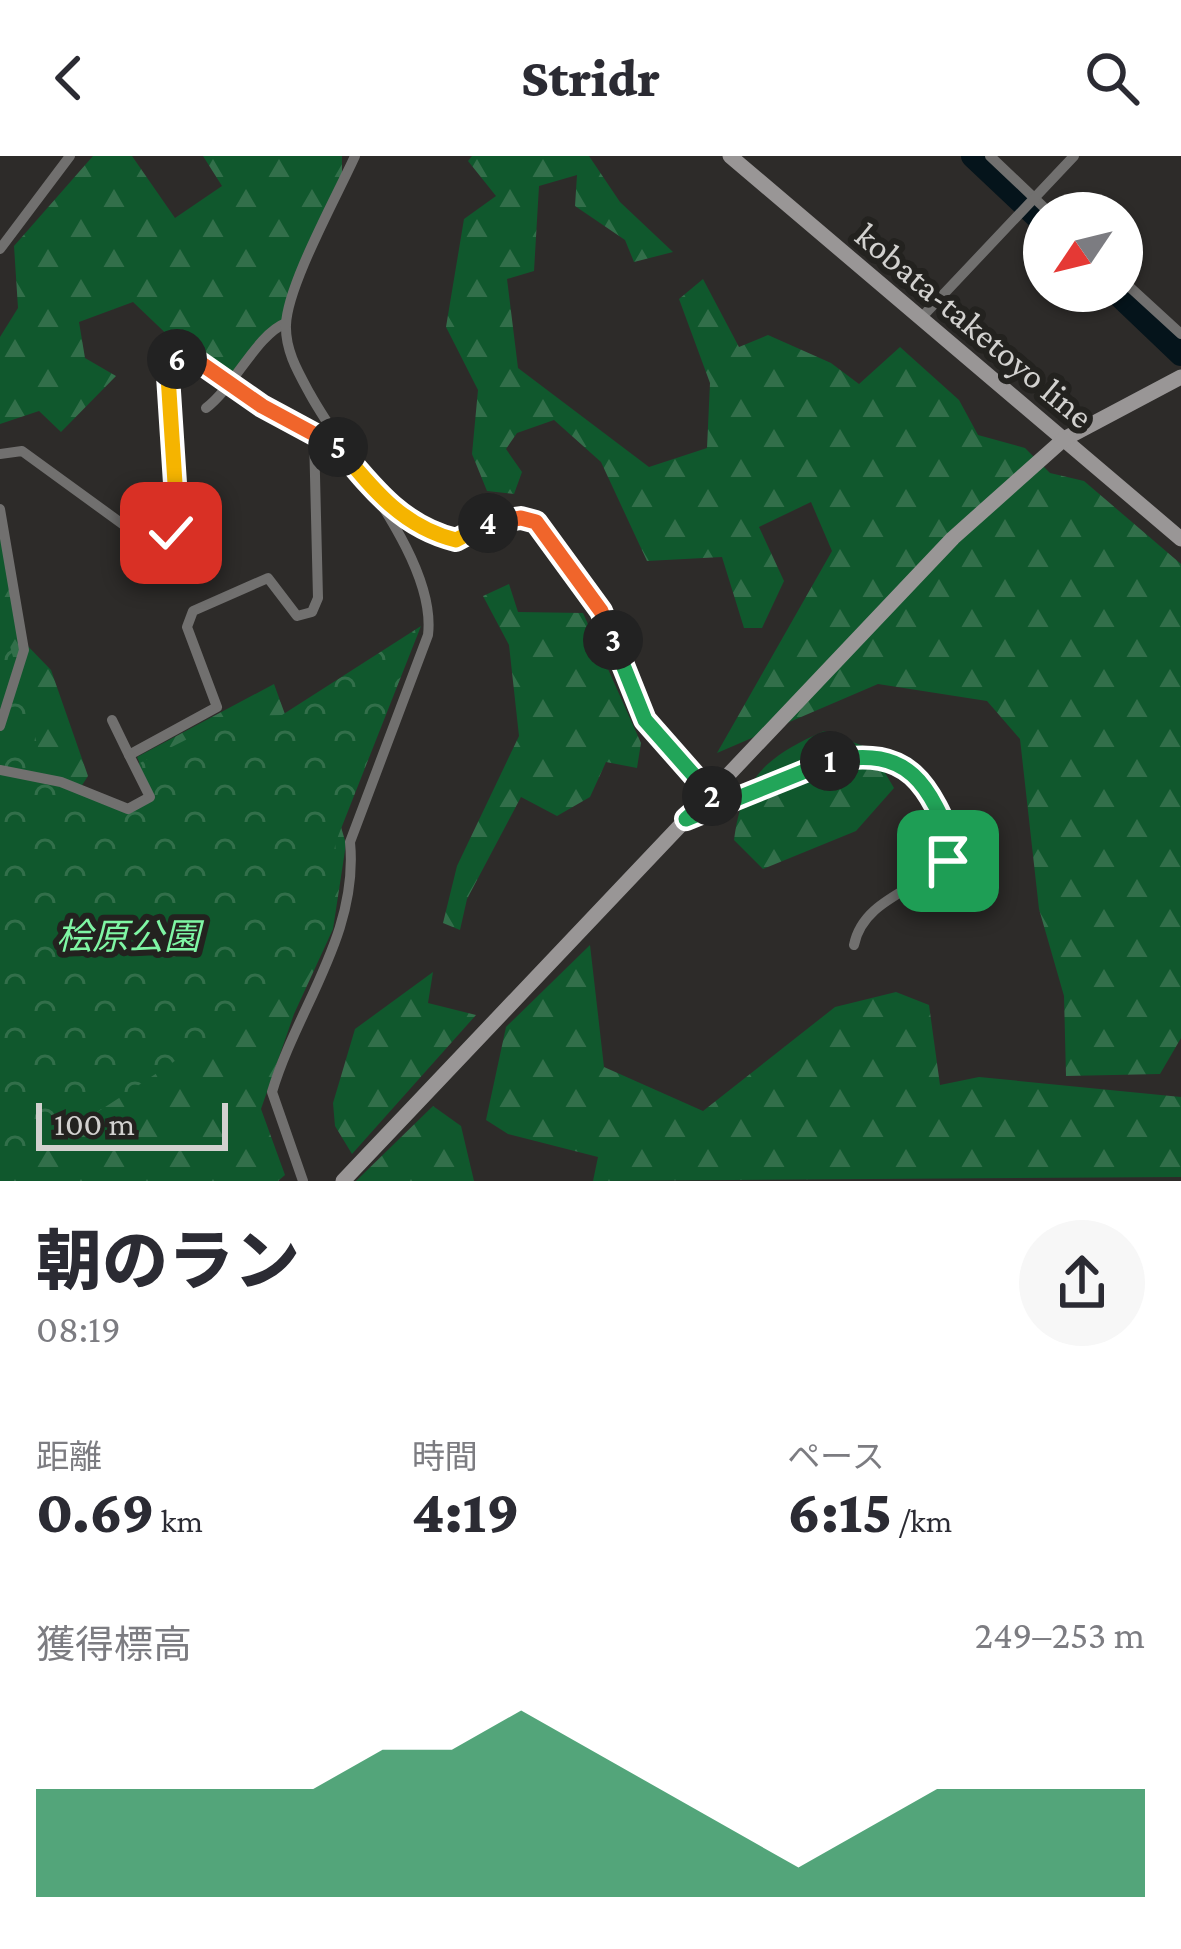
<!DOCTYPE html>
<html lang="ja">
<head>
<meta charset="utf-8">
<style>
  :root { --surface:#fff; --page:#f7f7f7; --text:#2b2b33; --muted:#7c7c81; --accent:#0b8043 }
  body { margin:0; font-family:"Crimson Pro","Noto Sans JP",serif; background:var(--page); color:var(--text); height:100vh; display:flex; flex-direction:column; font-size:45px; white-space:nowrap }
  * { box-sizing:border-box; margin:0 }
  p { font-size:39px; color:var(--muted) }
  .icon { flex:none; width:66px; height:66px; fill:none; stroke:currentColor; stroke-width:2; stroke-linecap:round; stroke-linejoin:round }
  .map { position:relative; height:1025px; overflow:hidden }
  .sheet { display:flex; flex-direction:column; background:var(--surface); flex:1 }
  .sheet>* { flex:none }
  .needle { width:78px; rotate:235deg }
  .controls { position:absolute; left:1023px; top:36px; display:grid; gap:24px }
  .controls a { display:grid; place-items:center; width:120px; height:120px; border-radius:50%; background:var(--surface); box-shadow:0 3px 9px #0004; font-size:60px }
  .scale { position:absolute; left:36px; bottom:30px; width:192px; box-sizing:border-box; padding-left:12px; border:6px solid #d2d1cf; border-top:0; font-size:33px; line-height:42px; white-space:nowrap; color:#d2d1cf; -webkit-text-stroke:9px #23221f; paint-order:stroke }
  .pin { position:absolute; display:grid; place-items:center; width:102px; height:102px; color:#fff; margin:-51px; border-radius:24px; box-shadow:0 6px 18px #0006 }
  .km { position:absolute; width:60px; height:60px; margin:-30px; border-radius:50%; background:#222; color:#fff; font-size:33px; line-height:60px; text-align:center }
  .round { display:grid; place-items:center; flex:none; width:126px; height:126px; border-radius:63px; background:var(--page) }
  .overview { display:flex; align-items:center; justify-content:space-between; height:204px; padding:0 36px }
  h1 { font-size:66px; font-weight:800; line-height:90px }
  .metrics { display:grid; grid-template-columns:repeat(3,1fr); gap:18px; height:204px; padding:12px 36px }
  .metrics div { display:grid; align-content:center }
  .metrics b { font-size:60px; font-weight:800 }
  .metrics small { font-size:33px; font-weight:400 }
  .metrics p { font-size:33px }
  .chart { height:336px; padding:24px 36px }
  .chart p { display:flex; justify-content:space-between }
  .chart svg { width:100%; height:216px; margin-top:12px; fill:var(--accent); opacity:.7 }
  header { display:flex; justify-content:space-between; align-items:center; height:156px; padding:0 36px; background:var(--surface); font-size:54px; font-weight:800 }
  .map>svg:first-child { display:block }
  .forest { fill:url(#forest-firs) }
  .park { fill:url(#park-crowns) }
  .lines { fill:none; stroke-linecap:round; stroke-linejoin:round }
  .river { stroke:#05141b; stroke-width:24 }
  .street { stroke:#71706f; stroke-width:10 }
  .secondary { stroke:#999696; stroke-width:15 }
  .split-1-casing { stroke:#fff; stroke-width:24 }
  .split-2-casing { stroke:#fff; stroke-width:24 }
  .split-3-casing { stroke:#fff; stroke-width:24 }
  .split-4-casing { stroke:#fff; stroke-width:24 }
  .split-5-casing { stroke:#fff; stroke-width:24 }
  .split-6-casing { stroke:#fff; stroke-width:24 }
  .split-7-casing { stroke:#fff; stroke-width:24 }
  .split-1 { stroke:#22a559; stroke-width:15 }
  .split-2 { stroke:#22a559; stroke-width:15 }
  .split-3 { stroke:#22a559; stroke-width:15 }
  .split-4 { stroke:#f0652b; stroke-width:15 }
  .split-5 { stroke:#f5b400; stroke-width:15 }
  .split-6 { stroke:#f0652b; stroke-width:15 }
  .split-7 { stroke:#f5b400; stroke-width:15 }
  .labels { text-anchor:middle; stroke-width:12; stroke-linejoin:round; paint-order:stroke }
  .street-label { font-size:36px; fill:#d2d1cf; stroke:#23221f }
  .park-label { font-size:36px; font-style:italic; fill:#7ff6a4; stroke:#23221f }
</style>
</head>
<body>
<header><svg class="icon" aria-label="back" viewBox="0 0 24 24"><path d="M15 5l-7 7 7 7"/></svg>Stridr<svg class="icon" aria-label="search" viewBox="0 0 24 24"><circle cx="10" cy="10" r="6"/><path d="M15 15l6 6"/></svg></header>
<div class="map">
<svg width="1181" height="1025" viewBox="0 0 1181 1025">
  <defs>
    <pattern id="forest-firs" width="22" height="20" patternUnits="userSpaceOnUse" patternTransform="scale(3)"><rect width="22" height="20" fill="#10582d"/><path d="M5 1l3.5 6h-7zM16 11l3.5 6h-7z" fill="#326f4a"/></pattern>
    <pattern id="park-crowns" width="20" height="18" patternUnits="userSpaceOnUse" patternTransform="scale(3)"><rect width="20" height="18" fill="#10582d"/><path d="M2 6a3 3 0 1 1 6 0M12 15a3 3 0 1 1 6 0" fill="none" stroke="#326f4a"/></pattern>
  </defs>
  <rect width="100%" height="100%" fill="#2d2b29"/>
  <!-- forest -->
  <g class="forest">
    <path d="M93,0h39l43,62 47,-32 -19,-30h139v24l-59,145 -61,62 -89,-85 -54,20 6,36 31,18 -55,56 -22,-21 -39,13v-87l18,-29 -4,-62z"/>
    <path d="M472,0h117l31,46 53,50 -39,10 -9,-22 -50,-34 2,-31 -38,11 -5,85 -27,8 11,89 131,99 58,-19 3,-65 -31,-84 24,-20 36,68 29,-12 63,28 28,21 41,-37 59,53 19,35 47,13 25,25 34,8 97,83v474l-21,36 -94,2 -2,-80 -25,-87 -19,-170 -33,-38 -109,-17 -161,69 115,-202 -21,-49 -52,25 25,54 -22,47h-18l-22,-71 -75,4 -46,-99 -47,-42 -37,13 -11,16 16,23 -8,22 -27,-3 -15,-37 6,-64 -32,-63 18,-108 32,-23 -28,-35z"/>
    <path d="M0,373l19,108 32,33 37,106 -11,17 51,21 26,-15 -17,-42 137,-73 20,55 25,13 27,92 -13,85 -39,85 -33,95 24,66 -7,6h-278z"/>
    <path d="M509,428l9,28 65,1 58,130 -4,25 -31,-6 -16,35 -33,19 -36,-19 -54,102 -7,31 -17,-7 14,-57 62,-130 -10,-91 -26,-49z"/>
    <path d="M824,575l47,18 23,39 -38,43 -93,38 -29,-29c8,-64 34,-84 90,-109z"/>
    <path d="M590,789l14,122 99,44 132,-104 61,-15 33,13 11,80 39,-8 202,20v80l-588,4 5,-24 -90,-23 -22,-14 20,-93z"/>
    <path d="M433,816l-5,31 48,12 -124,139 -17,-28 -2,-23 22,-74z"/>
    <path d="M433,950l28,20 13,55h-118z"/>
  </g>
  <!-- park -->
  <path class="park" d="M0,454l47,170 81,29 21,-12 -13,-32 97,-49 49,-1 139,-89 -86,218c4,29 3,62 -12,89 -42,72 -247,190 -323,242z"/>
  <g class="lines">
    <!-- river -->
    <g class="river">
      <path d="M973,0l71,67"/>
      <path d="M1115,135l66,63"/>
    </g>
    <!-- street -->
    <g class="street">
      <path d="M990,0l60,57"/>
      <path d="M0,93l70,-93"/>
      <path d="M1122,124l59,54"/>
      <path d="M921,162l153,-162"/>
      <path d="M206,252c28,-21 51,-74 80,-85"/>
      <path d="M0,298l22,-3 121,88 19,1 15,-26 -9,-138 6,-15 12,-8 76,53 72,39"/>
      <path d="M376,340l55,38 25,6c26,-13 51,-27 80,-18l65,89 44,109 19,26 50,48"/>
      <path d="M0,353l24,141 -24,76"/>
      <path d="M112,564l17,35 88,-48 -30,-80 6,-16 75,-33 29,38 15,-4 6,-14 -4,-163"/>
      <path d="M0,614l61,12 67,27 22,-12 -21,-42"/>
      <path d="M695,659c45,-20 163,-85 208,-50 27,20 40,56 53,86 -28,38 -92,44 -102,94"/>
      <path d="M303,1025l-31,-89c25,-84 87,-158 78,-250l78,-207c9,-74 -82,-175 -118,-241 -12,-22 -25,-44 -24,-69 1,-39 51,-129 69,-169"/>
    </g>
    <!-- secondary -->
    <g class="secondary">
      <path d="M730,0l451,383"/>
      <path d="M343,1025l610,-643 111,-99 117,-62"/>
    </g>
  </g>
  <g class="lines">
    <defs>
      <path id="split-1" d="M830,605c81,-16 98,23 126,90l-8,10"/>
      <path id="split-2" d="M712,640l-26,23 144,-58"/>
      <path id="split-3" d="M613,484l32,80 67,76"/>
      <path id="split-4" d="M488,367l33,-5 15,4 65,89 12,29"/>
      <path id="split-5" d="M338,291c34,41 64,80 118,93l32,-17"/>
      <path id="split-6" d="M177,203l9,-6 76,53 76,41"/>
      <path id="split-7" d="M171,377l6,-19 -9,-138 9,-17"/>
    </defs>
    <!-- split-1 casing -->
    <use href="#split-1" class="split-1-casing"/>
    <!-- split-2 casing -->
    <use href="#split-2" class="split-2-casing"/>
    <!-- split-3 casing -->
    <use href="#split-3" class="split-3-casing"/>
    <!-- split-4 casing -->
    <use href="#split-4" class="split-4-casing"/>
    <!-- split-5 casing -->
    <use href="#split-5" class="split-5-casing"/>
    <!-- split-6 casing -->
    <use href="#split-6" class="split-6-casing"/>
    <!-- split-7 casing -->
    <use href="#split-7" class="split-7-casing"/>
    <!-- split-1 -->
    <use href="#split-1" class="split-1"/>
    <!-- split-2 -->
    <use href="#split-2" class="split-2"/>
    <!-- split-3 -->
    <use href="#split-3" class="split-3"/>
    <!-- split-4 -->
    <use href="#split-4" class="split-4"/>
    <!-- split-5 -->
    <use href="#split-5" class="split-5"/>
    <!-- split-6 -->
    <use href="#split-6" class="split-6"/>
    <!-- split-7 -->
    <use href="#split-7" class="split-7"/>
  </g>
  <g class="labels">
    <!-- street labels -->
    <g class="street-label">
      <text transform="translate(975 169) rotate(40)" y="13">kobata-taketoyo line</text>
    </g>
    <!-- park labels -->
    <g class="park-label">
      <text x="128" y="793">桧原公園</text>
    </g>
  </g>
</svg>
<div class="controls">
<a><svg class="needle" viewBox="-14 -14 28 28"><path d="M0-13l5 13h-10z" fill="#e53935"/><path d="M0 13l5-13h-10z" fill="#7c7c81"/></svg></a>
</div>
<div class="scale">100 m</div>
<div class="pin" style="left:948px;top:705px;background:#1e9e55"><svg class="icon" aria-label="arrive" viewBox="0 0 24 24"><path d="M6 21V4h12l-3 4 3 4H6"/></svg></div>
<div class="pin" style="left:171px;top:377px;background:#d93025"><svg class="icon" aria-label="check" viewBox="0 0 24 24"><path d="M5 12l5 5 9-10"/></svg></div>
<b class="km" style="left:830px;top:605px">1</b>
<b class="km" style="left:712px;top:640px">2</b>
<b class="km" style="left:613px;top:484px">3</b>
<b class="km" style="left:488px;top:367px">4</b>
<b class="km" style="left:338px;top:291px">5</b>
<b class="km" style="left:177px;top:203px">6</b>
</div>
<section class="sheet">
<div class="overview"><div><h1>朝のラン</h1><p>08:19</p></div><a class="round"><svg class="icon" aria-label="share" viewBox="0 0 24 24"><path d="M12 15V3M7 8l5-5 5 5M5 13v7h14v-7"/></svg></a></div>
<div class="metrics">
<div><p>距離</p><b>0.69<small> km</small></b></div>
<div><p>時間</p><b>4:19</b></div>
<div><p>ペース</p><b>6:15<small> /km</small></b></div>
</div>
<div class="chart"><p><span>獲得標高</span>249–253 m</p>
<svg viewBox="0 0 160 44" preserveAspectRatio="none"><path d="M0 44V22L10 22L20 22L30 22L40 22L50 14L60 14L70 6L80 14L90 22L100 30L110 38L120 30L130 22L140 22L150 22L160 22V44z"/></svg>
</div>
</section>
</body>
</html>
